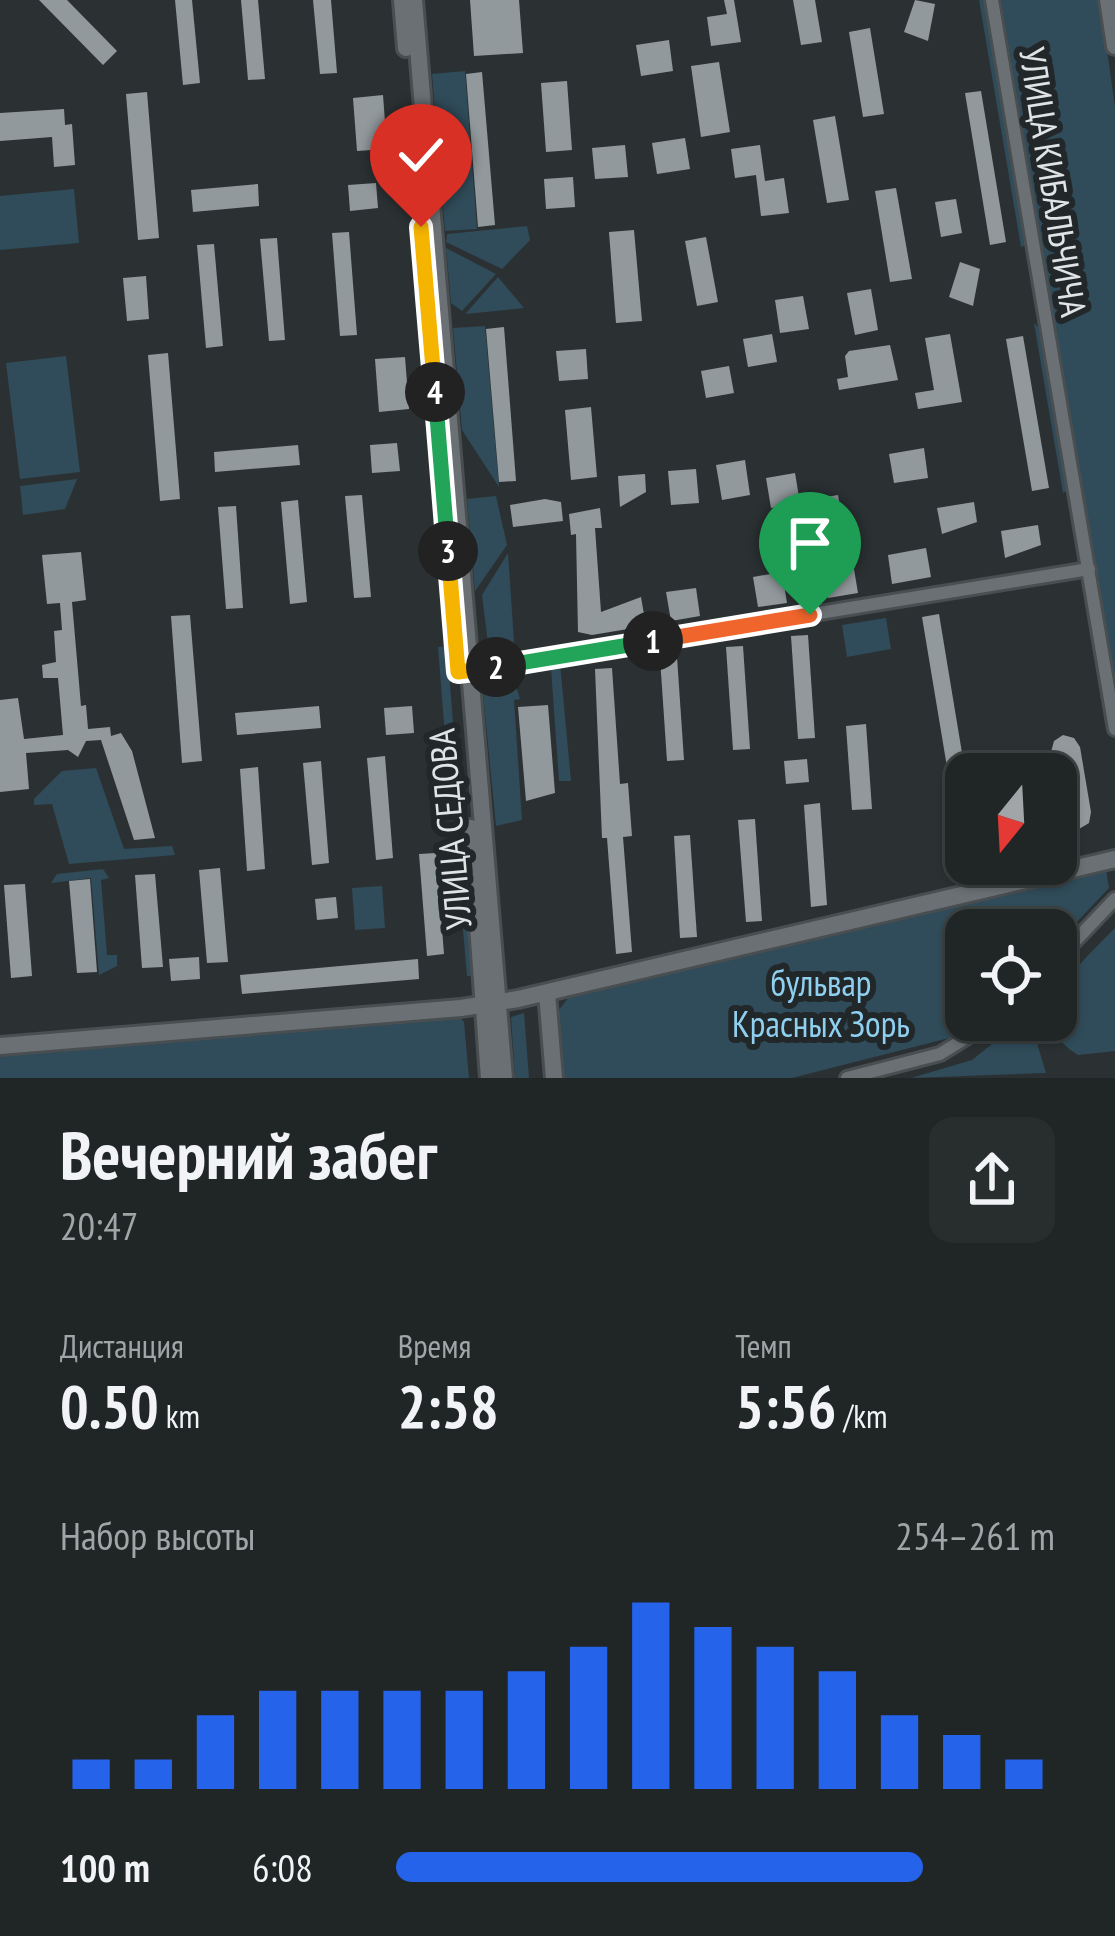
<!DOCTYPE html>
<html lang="ru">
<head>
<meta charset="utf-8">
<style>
  :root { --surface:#202526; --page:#282d2e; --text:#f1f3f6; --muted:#a2a5a7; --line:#3d4243; --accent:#2563eb }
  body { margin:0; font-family:"PT Sans Narrow",sans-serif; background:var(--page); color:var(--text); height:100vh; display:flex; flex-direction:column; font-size:45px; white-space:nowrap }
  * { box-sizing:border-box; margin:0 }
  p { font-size:39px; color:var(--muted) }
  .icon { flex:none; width:66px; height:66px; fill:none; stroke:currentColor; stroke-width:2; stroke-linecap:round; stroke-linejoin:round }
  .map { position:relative; height:1078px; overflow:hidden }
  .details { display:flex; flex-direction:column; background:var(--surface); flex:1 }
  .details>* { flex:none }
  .needle { width:78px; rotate:198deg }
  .buttons { position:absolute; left:945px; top:753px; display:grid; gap:24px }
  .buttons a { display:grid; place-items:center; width:132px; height:132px; border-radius:24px; background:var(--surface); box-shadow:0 3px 9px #0004,0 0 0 3px var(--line); font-size:60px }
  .pin { position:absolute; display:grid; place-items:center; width:102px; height:102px; color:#fff; margin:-123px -51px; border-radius:50% 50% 50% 0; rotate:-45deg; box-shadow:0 0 12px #0007 }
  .pin .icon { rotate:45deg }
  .km { position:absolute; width:60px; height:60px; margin:-30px; border-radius:50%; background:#222; color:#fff; font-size:33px; line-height:60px; text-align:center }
  .round { display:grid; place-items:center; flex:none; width:126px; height:126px; border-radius:24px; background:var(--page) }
  .headline { display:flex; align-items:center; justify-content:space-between; height:204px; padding:0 60px }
  h1 { font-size:66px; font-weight:800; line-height:90px }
  .figures { display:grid; grid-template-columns:repeat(3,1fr); gap:18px; height:204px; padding:12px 60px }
  .figures div { display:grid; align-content:center }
  .figures b { font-size:60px; font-weight:800 }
  .figures small { font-size:33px; font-weight:400 }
  .figures p { font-size:33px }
  .chart { height:336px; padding:24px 60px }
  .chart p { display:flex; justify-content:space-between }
  .chart svg { width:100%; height:216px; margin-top:12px; stroke:var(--accent); stroke-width:6 }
  ul { padding:0 60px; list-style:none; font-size:39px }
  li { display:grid; grid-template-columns:192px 144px 1fr; align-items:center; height:90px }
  li i { height:30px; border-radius:15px; background:var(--accent) }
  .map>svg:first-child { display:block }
  .green { fill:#304b59 }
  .building { fill:#92999c }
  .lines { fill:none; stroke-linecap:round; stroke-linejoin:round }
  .street-casing { stroke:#494e50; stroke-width:18 }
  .secondary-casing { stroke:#494e50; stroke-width:22 }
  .street { stroke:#6a7074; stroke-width:12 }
  .secondary { stroke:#6a7074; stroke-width:16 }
  .split-1-casing { stroke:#fff; stroke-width:24 }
  .split-2-casing { stroke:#fff; stroke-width:24 }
  .split-3-casing { stroke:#fff; stroke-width:24 }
  .split-4-casing { stroke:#fff; stroke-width:24 }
  .split-5-casing { stroke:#fff; stroke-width:24 }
  .split-1 { stroke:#f0652b; stroke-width:15 }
  .split-2 { stroke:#22a559; stroke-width:15 }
  .split-3 { stroke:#f5b400; stroke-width:15 }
  .split-4 { stroke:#22a559; stroke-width:15 }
  .split-5 { stroke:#f5b400; stroke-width:15 }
  .labels { text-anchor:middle; stroke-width:12; stroke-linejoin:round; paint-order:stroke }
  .street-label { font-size:36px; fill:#e0e4e6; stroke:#222729 }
  .park-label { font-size:36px; fill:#8fcfef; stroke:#222729 }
</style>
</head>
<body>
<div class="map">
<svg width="1115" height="1078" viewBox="0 0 1115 1078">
  <rect width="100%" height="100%" fill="#2b3133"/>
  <!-- green -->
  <g class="green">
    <path d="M979,0h6l42,245 -6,2z"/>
    <path d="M1001,0h99l15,107v575z"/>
    <path d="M465,71l12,158 -32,2 -13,-157z"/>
    <path d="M74,189l5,54 -79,7v-54z"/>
    <path d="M527,226l3,14 -28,29 -56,-27 1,-8z"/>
    <path d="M446,248l50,26 -34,37 -11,-8z"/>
    <path d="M498,277l26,31 -58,6v-1z"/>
    <path d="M1034,323l7,7 27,160 -5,3z"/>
    <path d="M485,326l14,161 -37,-57 -9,-102z"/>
    <path d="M66,356l14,116 -60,7 -14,-116z"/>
    <path d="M77,479l-12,30 -42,6 -3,-29z"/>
    <path d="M496,496l11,49 -32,46 -8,-92z"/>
    <path d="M508,553l7,103 -25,3 -8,-64z"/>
    <path d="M886,618l5,31 -44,8 -5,-32z"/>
    <path d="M447,646l8,102 -9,1 -8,-102z"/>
    <path d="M560,663l11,118h-12l-8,-113z"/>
    <path d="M513,677l7,22 -6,1 8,120 -26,6 -14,-143z"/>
    <path d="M448,755h8l18,221h-7z"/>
    <path d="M96,768l28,81 48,-3 3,9 -106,9 -17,-60 -18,1v-6l28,-28z"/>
    <path d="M103,869l6,9 -8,2 6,75h10v11l-18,9 -8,-97 -40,5 6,-9z"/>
    <path d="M1106,869l3,19 -53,56v-14h-90v90h13l-22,16 -165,42h-229l-5,-67 11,-14z"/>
    <path d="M382,886l3,42 -30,2 -3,-42z"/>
    <path d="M1115,928v123l-37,4c-62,-37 5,-94 37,-127z"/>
    <path d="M524,1013l5,65h-14l-4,-61z"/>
    <path d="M458,1016l6,6 5,56h-469v-24z"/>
    <path d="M1022,1020h8l16,53 -135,5 61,-18z"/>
  </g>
  <!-- building -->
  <g class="building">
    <path d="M39,0h28l50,51 -14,14z"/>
    <path d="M175,0h17l8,83 -17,2z"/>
    <path d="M241,0h17l7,79 -17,1z"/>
    <path d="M313,0h18l6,73 -17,1z"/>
    <path d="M470,0h49l4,53 -49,3z"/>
    <path d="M724,0h10l7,42 -30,4 -4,-29 20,-3z"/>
    <path d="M793,0h22l7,42 -21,3z"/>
    <path d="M915,0l20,4 -7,37 -24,-9z"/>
    <path d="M870,28l14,86 -21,3 -14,-85z"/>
    <path d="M669,40l4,31 -32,5 -5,-31z"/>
    <path d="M719,62l11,70 -29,5 -10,-71z"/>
    <path d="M482,72l13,153 -17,2 -12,-153z"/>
    <path d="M567,81l5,69 -26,2 -5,-69z"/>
    <path d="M981,91l25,151 -16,3 -25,-152z"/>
    <path d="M147,92l12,146 -21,2 -12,-146z"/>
    <path d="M383,95l4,54 -30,2 -4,-53z"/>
    <path d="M64,109l1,16 7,-1 3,41 -21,2 -2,-30 -52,4v-28z"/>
    <path d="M835,116l14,84 -22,3 -14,-83z"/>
    <path d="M685,138l5,31 -33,5 -5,-31z"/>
    <path d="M625,145l3,32 -33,2 -3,-31z"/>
    <path d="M760,145l5,36 19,-3 5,35 -28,3 -5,-41 -21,3 -4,-29z"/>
    <path d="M573,177l2,30 -29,2 -2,-30z"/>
    <path d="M376,183l2,25 -28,3 -2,-26z"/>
    <path d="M258,184l1,22 -66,6 -2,-22z"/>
    <path d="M896,188l16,91 -22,3 -15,-91z"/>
    <path d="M956,199l6,34 -21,4 -6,-35z"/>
    <path d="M634,230l8,91 -26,2 -7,-91z"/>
    <path d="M349,232l8,103 -17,1 -8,-103z"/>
    <path d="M706,237l12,65 -21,4 -12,-65z"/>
    <path d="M277,238l8,102 -16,1 -9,-102z"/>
    <path d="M214,244l9,102 -17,2 -9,-103z"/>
    <path d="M960,262l20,7 -7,37 -24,-9z"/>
    <path d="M146,276l3,43 -22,2 -4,-43z"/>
    <path d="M871,289l7,41 -23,5 -8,-42z"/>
    <path d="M803,296l6,33 -29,4 -5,-33z"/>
    <path d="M504,327l12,154 -17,1 -13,-153z"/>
    <path d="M772,334l5,28 -29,5 -5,-28z"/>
    <path d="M950,334l12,68 -44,7 -3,-16 19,-3 -9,-52z"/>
    <path d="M1023,336l26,152 -17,3 -26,-152z"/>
    <path d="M890,345l8,35 -59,10 -2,-11 11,-2 -3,-21 4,-5z"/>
    <path d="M586,349l2,30 -29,2 -3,-30z"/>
    <path d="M168,353l12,146 -20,2 -12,-146z"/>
    <path d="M405,357l4,52 -30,3 -4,-53z"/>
    <path d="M729,366l5,27 -28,5 -5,-27z"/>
    <path d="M591,407l6,70 -26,3 -6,-70z"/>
    <path d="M397,443l3,28 -28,2 -2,-28z"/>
    <path d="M298,445l2,20 -85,7 -1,-20z"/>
    <path d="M924,448l4,30 -34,5 -5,-29z"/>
    <path d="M745,460l5,35 -28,5 -6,-35z"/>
    <path d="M696,469l3,34 -28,2 -3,-34z"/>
    <path d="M795,473l5,30 -29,5 -5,-30z"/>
    <path d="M645,474l1,18 -26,15 -2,-31z"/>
    <path d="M362,495l9,102 -17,1 -9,-102z"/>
    <path d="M838,495l6,34 -30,5 -6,-34z"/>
    <path d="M545,499l16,3 2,19 -50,6 -3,-22z"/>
    <path d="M298,500l9,102 -17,2 -9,-102z"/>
    <path d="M974,502l3,20 -35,12 -5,-26z"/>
    <path d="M236,506l7,102 -17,1 -8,-102z"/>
    <path d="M600,508l2,20h-7l6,84 40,-15 5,29 -54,9 -14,-3 -2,-98 -5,1 -2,-21z"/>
    <path d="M1038,525l3,20 -36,13 -4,-27z"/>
    <path d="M926,548l5,29 -39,7 -4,-29z"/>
    <path d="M81,552l5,48 -14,2 9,104 5,-1 2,24 22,-2 1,9 10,-3 11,18 23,87 -21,2 -33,-100 -15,1 -8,16 -10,-7 -42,3 3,36 -29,3v-92l18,-2 6,41 39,-4 -5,-57h-15l-1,-13 14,-3 -2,-31 8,-1 -2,-27 -13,1 -5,-49z"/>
    <path d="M847,562l6,1 5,30 -30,5 -8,-30z"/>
    <path d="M782,572l5,31 -29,4 -5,-30z"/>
    <path d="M696,588l4,28 -29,5 -5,-29z"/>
    <path d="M939,614l27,163v74h-5l-39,-234z"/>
    <path d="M190,615l12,146 -20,2 -11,-147z"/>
    <path d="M808,635l7,103 -17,1 -7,-103z"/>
    <path d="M743,646l7,103 -17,1 -7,-103z"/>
    <path d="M677,657l7,103 -17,1 -7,-103z"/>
    <path d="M612,668l8,116 8,-1 4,53 -9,1 9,115 -16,2 -9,-116h-5l-7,-169z"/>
    <path d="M548,705l7,88 -29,8 -8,-94z"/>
    <path d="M319,706l2,22 -84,7 -2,-22z"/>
    <path d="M412,706l2,27 -28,2 -2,-27z"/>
    <path d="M866,724l6,85 -20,1 -6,-84z"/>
    <path d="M1063,735l11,3 6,9 11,65 -2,11 -10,6 -11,-3 -6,-9 -11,-65 3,-11z"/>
    <path d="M385,756l8,102 -17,2 -9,-102z"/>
    <path d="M807,759l2,23 -23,2 -2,-23z"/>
    <path d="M321,761l8,102 -17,2 -9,-102z"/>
    <path d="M258,767l7,102 -18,2 -7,-102z"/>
    <path d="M820,803l7,102 -16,2 -7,-102z"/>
    <path d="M755,819l7,102 -16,1 -8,-102z"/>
    <path d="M690,835l7,102 -17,1 -6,-102z"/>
    <path d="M436,853l8,101 -17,2 -8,-102z"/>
    <path d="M220,868l8,94 -21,1 -8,-93z"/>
    <path d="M155,874l8,93 -21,1 -7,-93z"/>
    <path d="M90,879l7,93 -20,1 -8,-92z"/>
    <path d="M25,884l7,92 -21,2 -7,-93z"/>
    <path d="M336,897l2,21 -21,2 -2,-21z"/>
    <path d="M199,957l1,22 -29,2 -2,-22z"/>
    <path d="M418,959l1,20 -177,15 -2,-19z"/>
  </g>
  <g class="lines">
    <defs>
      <g id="street">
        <path d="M992,0l123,729"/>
        <path d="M458,672l631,-103"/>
        <path d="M1056,961l59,-62"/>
        <path d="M847,1078l93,-24 55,-34"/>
      </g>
      <g id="secondary">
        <path d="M402,0l4,48"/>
        <path d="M414,0l90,1078"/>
        <path d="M1108,0l7,46"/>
        <path d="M471,828l18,250"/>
        <path d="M547,993l7,85"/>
        <path d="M0,1046l461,-38 57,-9 597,-140"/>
      </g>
    </defs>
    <!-- street casing -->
    <use href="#street" class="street-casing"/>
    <!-- secondary casing -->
    <use href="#secondary" class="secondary-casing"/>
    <!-- street -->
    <use href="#street" class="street"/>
    <!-- secondary -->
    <use href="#secondary" class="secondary"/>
  </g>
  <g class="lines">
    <defs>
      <path id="split-1" d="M653,641l157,-26"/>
      <path id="split-2" d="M496,667l157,-26"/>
      <path id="split-3" d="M448,551l10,121 38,-5"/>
      <path id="split-4" d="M435,392l13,159"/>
      <path id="split-5" d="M421,227l14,165"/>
    </defs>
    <!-- split-1 casing -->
    <use href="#split-1" class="split-1-casing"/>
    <!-- split-2 casing -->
    <use href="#split-2" class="split-2-casing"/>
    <!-- split-3 casing -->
    <use href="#split-3" class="split-3-casing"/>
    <!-- split-4 casing -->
    <use href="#split-4" class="split-4-casing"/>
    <!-- split-5 casing -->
    <use href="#split-5" class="split-5-casing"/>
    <!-- split-1 -->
    <use href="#split-1" class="split-1"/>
    <!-- split-2 -->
    <use href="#split-2" class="split-2"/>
    <!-- split-3 -->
    <use href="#split-3" class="split-3"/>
    <!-- split-4 -->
    <use href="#split-4" class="split-4"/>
    <!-- split-5 -->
    <use href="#split-5" class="split-5"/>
  </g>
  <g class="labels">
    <!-- street labels -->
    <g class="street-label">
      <text transform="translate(1053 182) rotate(81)" y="13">УЛИЦА КИБАЛЬЧИЧА</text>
      <text transform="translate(450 829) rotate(-95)" y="13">УЛИЦА СЕДОВА</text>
    </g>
    <!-- park labels -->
    <g class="park-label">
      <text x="821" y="996">бульвар<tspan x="821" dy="41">Красных Зорь</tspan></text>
    </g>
  </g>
</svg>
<div class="buttons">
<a><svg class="needle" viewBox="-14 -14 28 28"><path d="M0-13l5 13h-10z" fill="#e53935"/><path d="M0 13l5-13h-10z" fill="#a2a5a7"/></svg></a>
<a><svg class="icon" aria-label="locate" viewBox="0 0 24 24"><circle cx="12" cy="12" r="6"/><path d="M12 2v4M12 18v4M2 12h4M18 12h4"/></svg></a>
</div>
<div class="pin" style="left:810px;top:615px;background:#1e9e55"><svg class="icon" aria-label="arrive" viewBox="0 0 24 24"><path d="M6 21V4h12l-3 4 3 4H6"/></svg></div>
<div class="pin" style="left:421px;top:227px;background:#d93025"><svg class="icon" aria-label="check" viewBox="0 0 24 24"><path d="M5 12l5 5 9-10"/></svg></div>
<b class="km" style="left:653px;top:641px">1</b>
<b class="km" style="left:496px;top:667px">2</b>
<b class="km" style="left:448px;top:551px">3</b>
<b class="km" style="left:435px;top:392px">4</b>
</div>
<section class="details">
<div class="headline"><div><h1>Вечерний забег</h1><p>20:47</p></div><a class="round"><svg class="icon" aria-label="share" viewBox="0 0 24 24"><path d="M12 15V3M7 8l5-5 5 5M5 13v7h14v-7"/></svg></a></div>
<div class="figures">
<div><p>Дистанция</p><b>0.50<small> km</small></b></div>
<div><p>Время</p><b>2:58</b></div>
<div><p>Темп</p><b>5:56<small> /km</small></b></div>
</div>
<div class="chart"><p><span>Набор высоты</span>254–261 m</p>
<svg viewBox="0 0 160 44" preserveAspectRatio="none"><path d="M5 44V38M15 44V38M25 44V29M35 44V24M45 44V24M55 44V24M65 44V24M75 44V20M85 44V15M95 44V6M105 44V11M115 44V15M125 44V20M135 44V29M145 44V33M155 44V38"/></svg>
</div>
<ul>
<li><b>100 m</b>6:08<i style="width:80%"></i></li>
</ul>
</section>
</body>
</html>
